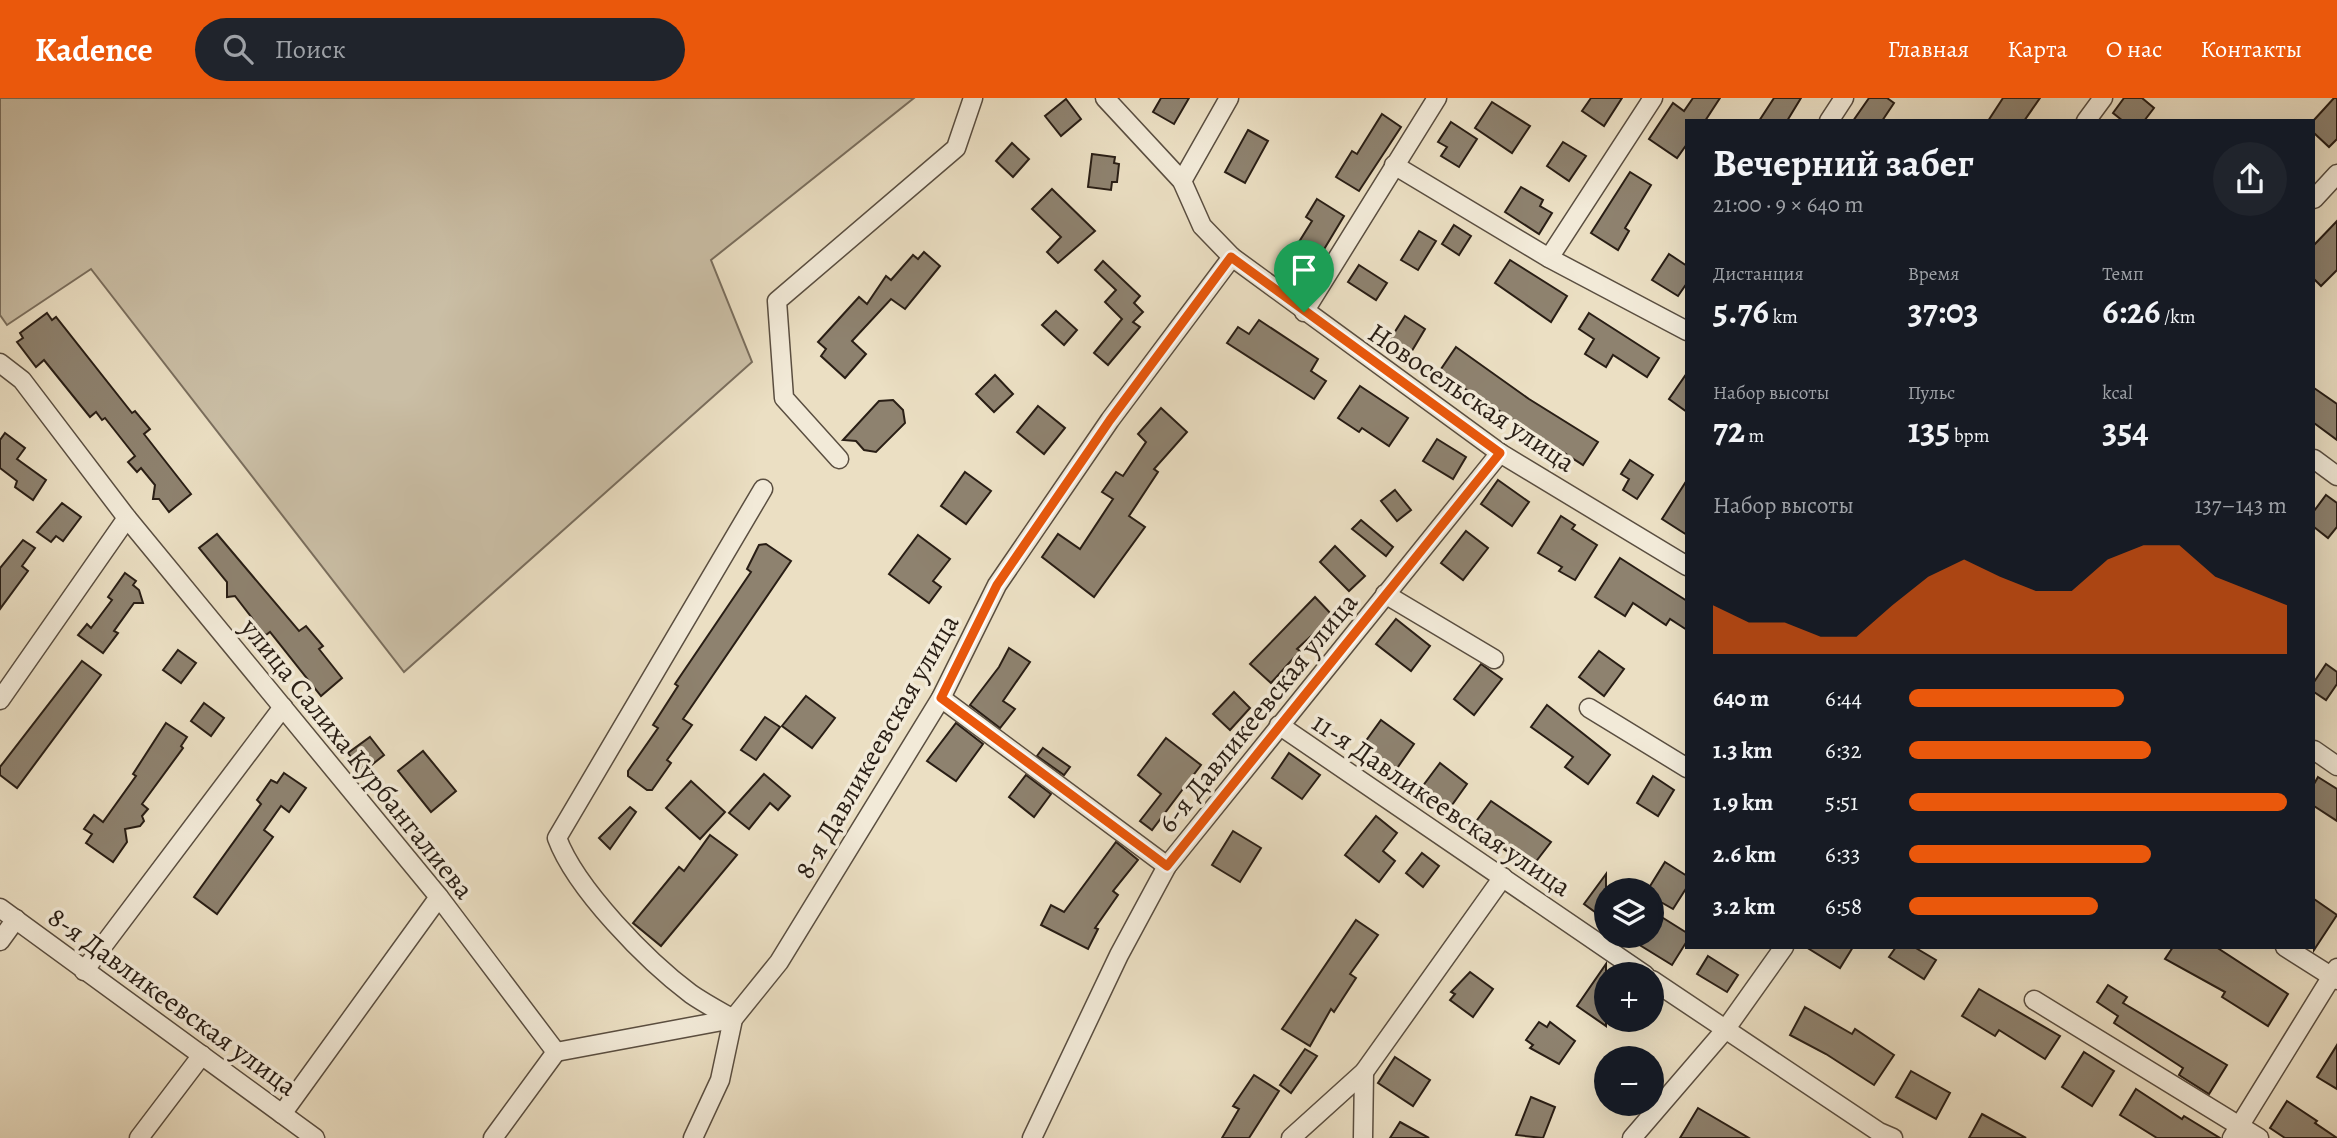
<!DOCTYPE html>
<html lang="ru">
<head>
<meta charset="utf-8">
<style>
  :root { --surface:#171b24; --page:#20242c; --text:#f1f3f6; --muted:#9ea1a6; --accent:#ea580c }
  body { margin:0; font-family:Alegreya,serif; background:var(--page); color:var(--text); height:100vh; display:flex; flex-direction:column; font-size:26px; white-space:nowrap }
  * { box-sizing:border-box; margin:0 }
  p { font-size:23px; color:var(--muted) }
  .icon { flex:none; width:38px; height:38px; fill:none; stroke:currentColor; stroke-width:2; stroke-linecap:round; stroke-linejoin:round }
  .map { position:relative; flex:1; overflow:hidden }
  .side { position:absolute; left:1685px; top:21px; width:630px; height:830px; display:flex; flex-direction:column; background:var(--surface); border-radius:0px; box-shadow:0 7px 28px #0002 }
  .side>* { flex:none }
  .controls { position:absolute; left:1594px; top:780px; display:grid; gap:14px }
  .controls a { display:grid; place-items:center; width:70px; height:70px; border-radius:50%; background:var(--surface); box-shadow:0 7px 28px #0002; font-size:35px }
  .pin { position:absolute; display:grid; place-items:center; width:60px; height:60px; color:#fff; margin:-72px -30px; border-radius:50% 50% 50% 0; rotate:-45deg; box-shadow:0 0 7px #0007 }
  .pin .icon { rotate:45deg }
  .round { display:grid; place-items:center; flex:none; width:74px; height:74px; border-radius:37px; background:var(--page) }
  .summary { display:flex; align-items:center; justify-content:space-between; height:119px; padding:0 28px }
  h1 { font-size:38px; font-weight:700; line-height:52px }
  .stats { display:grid; grid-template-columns:repeat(3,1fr); gap:10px; height:119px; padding:7px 28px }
  .stats div { display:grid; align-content:center }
  .stats b { font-size:35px; font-weight:700 }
  .stats small { font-size:19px; font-weight:400 }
  .stats p { font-size:19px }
  .chart { height:196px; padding:14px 28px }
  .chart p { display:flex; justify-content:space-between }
  .chart svg { width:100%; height:126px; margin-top:7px; fill:var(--accent); opacity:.7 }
  ul { padding:0 28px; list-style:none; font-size:23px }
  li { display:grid; grid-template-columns:112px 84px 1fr; align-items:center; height:52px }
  li i { height:18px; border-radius:9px; background:var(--accent) }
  header { display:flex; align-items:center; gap:42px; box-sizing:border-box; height:98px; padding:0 35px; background:var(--accent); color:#fff }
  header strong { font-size:33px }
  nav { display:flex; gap:38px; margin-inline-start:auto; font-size:24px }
  .search { width:490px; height:63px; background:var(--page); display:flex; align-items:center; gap:18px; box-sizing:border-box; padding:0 24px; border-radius:38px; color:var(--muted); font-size:26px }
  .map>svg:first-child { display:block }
  .green { fill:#cabea5; stroke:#7a6e5d; stroke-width:2 }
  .building { fill:#8e826f; stroke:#291e15; stroke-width:2 }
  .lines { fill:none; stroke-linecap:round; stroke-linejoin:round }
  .minor-casing { stroke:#5a4e40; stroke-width:21 }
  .minor { stroke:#f2ead8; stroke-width:18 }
  .route-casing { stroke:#fff; stroke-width:14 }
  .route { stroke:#ea580c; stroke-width:9 }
  .labels { text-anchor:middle; stroke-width:7; stroke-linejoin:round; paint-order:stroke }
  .street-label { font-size:28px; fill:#291e15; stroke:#f2ead8 }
</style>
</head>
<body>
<header>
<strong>Kadence</strong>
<div class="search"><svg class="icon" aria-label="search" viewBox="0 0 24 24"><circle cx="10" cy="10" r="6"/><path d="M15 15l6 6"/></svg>Поиск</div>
<nav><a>Главная</a><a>Карта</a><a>О нас</a><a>Контакты</a></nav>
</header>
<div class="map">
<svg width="2337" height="1040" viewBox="0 0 2337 1040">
  <rect width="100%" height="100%" fill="#ebdfc3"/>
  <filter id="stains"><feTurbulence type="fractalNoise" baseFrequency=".00286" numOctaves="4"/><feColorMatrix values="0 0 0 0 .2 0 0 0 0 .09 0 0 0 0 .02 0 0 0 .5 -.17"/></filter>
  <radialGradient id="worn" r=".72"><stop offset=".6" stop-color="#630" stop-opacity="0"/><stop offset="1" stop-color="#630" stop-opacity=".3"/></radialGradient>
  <!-- green -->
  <path class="green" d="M0,0h914l-203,162 41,102 -348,310 -313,-403 -84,56 -7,-10z"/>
  <!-- building -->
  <g class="building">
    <path d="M1161,0h28l-15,26 -21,-12z"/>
    <path d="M1591,0h31l-18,28 -22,-15z"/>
    <path d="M1693,0h27l-15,23h-18v23l-10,14 -28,-19 24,-36 11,8z"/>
    <path d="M1774,0h27l-14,23h-28z"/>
    <path d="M1869,0h18l7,5 -12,18h-29z"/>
    <path d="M2003,0h37l-16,23h-36z"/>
    <path d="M2124,0h18l12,10 -10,13h-21l-10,-8z"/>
    <path d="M2334,0h3v41l-8,8 -15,-14v-13z"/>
    <path d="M1066,1l15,20 -20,17 -16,-20z"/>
    <path d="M1492,4l38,24 -18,27 -37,-25z"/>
    <path d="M1382,16l19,13 -42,64 -23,-14 16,-26 5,3z"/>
    <path d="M1451,24l26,17 -18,28 -18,-11 6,-9 -9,-5z"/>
    <path d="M1248,32l20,11 -23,42 -20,-11z"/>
    <path d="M1563,44l23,14 -17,25 -22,-15z"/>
    <path d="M1012,45l17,16 -16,18 -17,-16z"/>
    <path d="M1092,56l23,3 -1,6 5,1 -2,18h-5l-1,8 -23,-3z"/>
    <path d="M1630,74l21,13 -26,43 4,3 -11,19 -27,-17z"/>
    <path d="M1521,89l22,13 -3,6 12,7 -13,21 -34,-22z"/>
    <path d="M1052,91l43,42 -37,32 -11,-11 14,-15 -29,-28z"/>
    <path d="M1317,101l27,17 -33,55 -22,-13 23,-37 -6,-4z"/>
    <path d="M2337,123v49l-16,16 -7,-7v-34z"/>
    <path d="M1454,127l17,11 -12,19 -17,-11z"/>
    <path d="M1419,133l17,10 -18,29 -17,-10z"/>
    <path d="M924,154l16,14 -35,43 -14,-10 -39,42 14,13 -21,24 -24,-22 5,-7 -8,-7 41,-45 8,7 19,-28 5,4 22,-25 5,4z"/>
    <path d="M1669,156l18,12v17l-9,13 -26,-16z"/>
    <path d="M1510,162l57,36 -16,26 -56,-39z"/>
    <path d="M1103,163l37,35 -6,7 9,9 -10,10 7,5 -32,38 -14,-12 28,-34 -17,-17 11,-12 -21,-20z"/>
    <path d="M1359,167l28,18 -11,17 -28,-18z"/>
    <path d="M1056,213l21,19 -13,15 -22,-20z"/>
    <path d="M47,215l5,7 4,-3 76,96 3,-2 15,18 -6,5 47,60 -22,18 -10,-13h-6l2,-14 -14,-17 -4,4 -9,-10 7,-6 -30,-38 -3,2 -6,-8 -6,5 -46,-57 -8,7 -19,-25 6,-4 -3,-5z"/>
    <path d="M1589,215l70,45 -12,19 -34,-22 -7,12 -21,-13 9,-15 -15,-10z"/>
    <path d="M1405,218l20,13 -15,25 -21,-13z"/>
    <path d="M1259,222l59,39 -7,12 15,10 -12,18 -87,-56 11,-16 11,7z"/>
    <path d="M1456,249l73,52 69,43 -15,23 -144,-93z"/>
    <path d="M1687,275v39l-18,-13z"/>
    <path d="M995,277l18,19 -19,18 -18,-18z"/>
    <path d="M1360,288l48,32 -19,28 -27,-18 -3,4 -21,-14z"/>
    <path d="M2314,290l23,16v36l-23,-17z"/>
    <path d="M893,302l10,10 2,13 -29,29 -12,-2 -8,-9 -13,-1 36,-39z"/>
    <path d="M1038,308l27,22 -21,26 -27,-22z"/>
    <path d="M1161,310l26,24 -33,37 4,3 -29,44 16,11 -51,70 -52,-40 16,-23 22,15 33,-50 -11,-7 14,-20 7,4 23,-34 -8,-8z"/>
    <path d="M5,335l20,15 -8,11 29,21 -13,20 -18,-13 2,-6 -17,-13v-28z"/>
    <path d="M1437,341l29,18 -13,22 -30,-18z"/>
    <path d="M1630,362l23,15 -16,24 -14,-9 6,-11 -8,-5z"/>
    <path d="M965,374l26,19 -25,33 -25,-18z"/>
    <path d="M1498,382l31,22 -17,24 -31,-22z"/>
    <path d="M1687,382v55l-25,-16z"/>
    <path d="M1395,392l16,20 -14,11 -16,-20z"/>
    <path d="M2326,397l11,8v24l-9,11 -14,-11v-16z"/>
    <path d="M62,405l19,14 -18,24 -7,-5 -5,6 -14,-10z"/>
    <path d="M1561,418l14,9 -3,4 25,16 -22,35 -16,-9 3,-4 -24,-14z"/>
    <path d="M1361,422l32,27 -7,9 -34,-27z"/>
    <path d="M1466,433l22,17 -25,32 -22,-17z"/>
    <path d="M217,436l82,97 7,-5 17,20 -4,3 23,29 -21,18 -51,-64 -4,3 -10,-7 -4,-10 -17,-22 -8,1v-15l-28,-34z"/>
    <path d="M918,437l32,24 -17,22 8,6 -12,16 -40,-29z"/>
    <path d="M23,442l12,8 -13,18 6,5 -28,38v-41z"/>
    <path d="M766,446l25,17 -108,158 9,6 -25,35 4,3 -19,27h-5l-19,-14v-5l30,-43 -5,-3 25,-39 -3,-2 76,-112 -4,-3 12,-24z"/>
    <path d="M1335,448l30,30 -16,15 -29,-29z"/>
    <path d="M1620,460l67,43v29l-17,-11 -4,6 -33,-22 -8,13 -30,-19z"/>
    <path d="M125,475l11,8 -3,4 6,5 4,13h-9l-20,28 4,2 -15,20 -25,-18 9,-11 4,4 21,-28 -4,-3z"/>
    <path d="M1315,499l18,19 -36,33 3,2 -29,32 -21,-19z"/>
    <path d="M1396,521l34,27 -19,25 -35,-27z"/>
    <path d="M1009,550l21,14 -27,39 12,8 -15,19 -30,-23 29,-38z"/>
    <path d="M178,552l18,13 -15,20 -18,-13z"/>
    <path d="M1599,553l25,18 -20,27 -25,-19z"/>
    <path d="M82,563l19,14 -84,113 -17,-13v-8z"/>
    <path d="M1481,566l21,15 -28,36 -20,-16z"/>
    <path d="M2326,566l11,8v12l-11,16 -12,-8v-10z"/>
    <path d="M1234,594l16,16 -20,22 -17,-16z"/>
    <path d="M806,598l29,22 -23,30 -30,-22z"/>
    <path d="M204,605l20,15 -13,18 -20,-15z"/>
    <path d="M1547,607l63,50 -22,29 -23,-17 8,-10 -42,-30z"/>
    <path d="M765,619l15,10 -24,33 -15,-10z"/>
    <path d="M1381,622l33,24 -21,30 -33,-25z"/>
    <path d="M166,625l21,14 -6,9 2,2 -41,56 6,5 -6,7 2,5 -4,5 -15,3 2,13 -14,20 -27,-19 6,-9 -8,-5 10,-14 9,7 33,-46 -3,-2z"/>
    <path d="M956,625l27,21 -27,37 -29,-20z"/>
    <path d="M370,639l14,18 -21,17 -15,-19z"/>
    <path d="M1166,640l35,27 -49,65 -12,-9 21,-27 -23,-19z"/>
    <path d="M1043,650l27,19 -6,8 -27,-19z"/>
    <path d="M423,653l33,40 -25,21 -33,-41z"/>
    <path d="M1289,655l31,22 -18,24 -30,-21z"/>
    <path d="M1440,665l27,21 -20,28 -28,-21z"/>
    <path d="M284,675l22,15 -17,24 -8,-6 -17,24 9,7 -56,77 -23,-17 67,-93 -4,-4 14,-20 6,3z"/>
    <path d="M764,676l26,22 -12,14 -8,-7 -21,26 -20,-16z"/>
    <path d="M1026,677l25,19 -17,23 -25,-20z"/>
    <path d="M1653,678l21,14 -16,26 -21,-13z"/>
    <path d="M2318,679l19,12v32l-23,-15v-22z"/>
    <path d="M691,683l34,31 -25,27 -34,-31z"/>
    <path d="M1491,703l60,41 -20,26 -59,-41z"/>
    <path d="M630,709l6,5 -26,37 -11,-11z"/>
    <path d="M1376,718l21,17 -14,18 12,10 -16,21 -34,-27z"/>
    <path d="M1233,733l28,17 -21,34 -28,-17z"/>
    <path d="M710,737l27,20 -76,91 -28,-23 46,-56 5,4z"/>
    <path d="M1116,744l22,18 -25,31 5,4 -23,33 3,1 -10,20 -47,-24 10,-20 13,7z"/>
    <path d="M1422,755l17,13 -16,21 -17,-14z"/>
    <path d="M1665,764l22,14v11l-14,22 -21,-12v-6h-5z"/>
    <path d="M1606,776v46l-22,-16z"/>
    <path d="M2314,801l23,16 -23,35z"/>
    <path d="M1652,813l35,22v8l-15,24 -47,-29h27z"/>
    <path d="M1356,822l22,15 -28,39 6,4 -22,34 -3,-3 -21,37 -28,-17z"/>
    <path d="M1806,849h47l-13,21z"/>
    <path d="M1896,849h18l22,13 -12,19 -35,-22z"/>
    <path d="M2173,849h43l72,47 -20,32 -46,-29 3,-5 -60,-33z"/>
    <path d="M1708,858l30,19 -11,17 -30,-18z"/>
    <path d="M1606,866v62l-29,-20z"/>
    <path d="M1470,874l23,17 -20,28 -23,-17 5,-6 -4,-2z"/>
    <path d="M2108,887l19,12 -4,6 104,62 -18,29 -30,-19 4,-7 -69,-45 4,-7 -21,-14z"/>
    <path d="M1979,891l81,47 -15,23 -46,-29 -4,6 -33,-20z"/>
    <path d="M1805,909l47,27 3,-5 39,26 -20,30 -48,-31 -36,-19z"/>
    <path d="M1539,924l8,5 3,-5 25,19 -16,23 -29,-16 3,-3 -7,-5z"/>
    <path d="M2337,947v44l-20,-12z"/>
    <path d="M1305,951l12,7 -26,37 -11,-8z"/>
    <path d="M2084,954l30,19 -22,35 -30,-19z"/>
    <path d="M1395,959l35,23 -17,26 -35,-23z"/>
    <path d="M1911,973l39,22 -14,26 -40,-22z"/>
    <path d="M1254,977l25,16 -30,47h-27l17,-29 -6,-3z"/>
    <path d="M2136,991l46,30 2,-3 36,22h-63l-37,-23z"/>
    <path d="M1531,999l24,10 -12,31 -27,-3z"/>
    <path d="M2287,1003l30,20 -2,2 22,15h-52l-15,-10z"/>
    <path d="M1698,1010l51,30h-69z"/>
    <path d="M1982,1016l44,24h-57z"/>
    <path d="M1400,1024l29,16h-39z"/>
  </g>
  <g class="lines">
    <defs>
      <g id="minor">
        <path d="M1105,0l77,83 20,45 30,31 268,196 187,113"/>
        <path d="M1829,23l15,-23"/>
        <path d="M2086,23l17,-23"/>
        <path d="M1394,67l155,93 138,73"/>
        <path d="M1182,83l47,-83"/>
        <path d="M2314,101l23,-25"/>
        <path d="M1549,160l104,-160"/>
        <path d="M1304,214l133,-214"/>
        <path d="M0,265l22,17 105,138 312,379 117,155 177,-33"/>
        <path d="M839,361l-55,-61 -7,-97 179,-153 17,-50"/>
        <path d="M2314,361l23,17"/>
        <path d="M1385,496l109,65"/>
        <path d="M941,600l226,168"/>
        <path d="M0,602l127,-182"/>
        <path d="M1589,610l98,60"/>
        <path d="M1279,627l366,250"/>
        <path d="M2314,652l23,16"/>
        <path d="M0,810l315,230"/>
        <path d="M0,843l16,-22"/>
        <path d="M2285,849l52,33"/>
        <path d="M84,873l199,-264"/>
        <path d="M1652,882l227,152 14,6"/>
        <path d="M2034,902l225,138"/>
        <path d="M733,921c-14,-8 -29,-16 -42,-25 -44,-33 -115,-105 -134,-156l206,-349"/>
        <path d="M282,1016l157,-217"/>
        <path d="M139,1040l63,-83"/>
        <path d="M493,1040l63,-86"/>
        <path d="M693,1040l27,-58 13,-61 46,-57 162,-264 56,-113 113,-165 122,-163"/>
        <path d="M1032,1040l87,-183 48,-89 333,-413"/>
        <path d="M1291,1040l73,-66 139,-195"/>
        <path d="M1363,1040l1,-66"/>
        <path d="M1632,1040l93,-108 59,-83"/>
        <path d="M2232,1040l105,-170"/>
      </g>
    </defs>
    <!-- minor casing -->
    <use href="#minor" class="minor-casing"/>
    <!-- minor -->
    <use href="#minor" class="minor"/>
  </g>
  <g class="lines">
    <defs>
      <path id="route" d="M1231,159l269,196 -333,413 -226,-168 56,-113 113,-165z"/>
    </defs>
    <!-- route casing -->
    <use href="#route" class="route-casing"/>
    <!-- route -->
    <use href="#route" class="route"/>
  </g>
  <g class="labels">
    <!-- street labels -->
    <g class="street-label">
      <text transform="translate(1472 299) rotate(34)" y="10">Новосельская улица</text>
      <text transform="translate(1257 614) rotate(-51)" y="10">6-я Давликеевская улица</text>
      <text transform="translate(876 648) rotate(-60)" y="10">8-я Давликеевская улица</text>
      <text transform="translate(358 660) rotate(51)" y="10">улица Салиха Курбангалиева</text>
      <text transform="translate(1442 706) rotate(34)" y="10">11-я Давликеевская улица</text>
      <text transform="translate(173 903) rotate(36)" y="10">8-я Давликеевская улица</text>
    </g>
  </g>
  <rect width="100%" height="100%" filter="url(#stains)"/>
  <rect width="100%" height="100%" fill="url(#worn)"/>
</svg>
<div class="controls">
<a><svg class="icon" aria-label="layers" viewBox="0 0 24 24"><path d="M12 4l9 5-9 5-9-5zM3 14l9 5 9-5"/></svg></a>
<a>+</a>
<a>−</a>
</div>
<div class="pin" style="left:1304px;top:214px;background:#1e9e55"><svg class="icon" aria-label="arrive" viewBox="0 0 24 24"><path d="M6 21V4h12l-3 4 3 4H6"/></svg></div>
<section class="side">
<div class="summary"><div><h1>Вечерний забег</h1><p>21:00 · 9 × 640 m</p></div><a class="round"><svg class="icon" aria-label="share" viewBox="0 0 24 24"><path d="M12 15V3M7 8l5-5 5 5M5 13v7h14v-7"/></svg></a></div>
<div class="stats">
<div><p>Дистанция</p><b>5.76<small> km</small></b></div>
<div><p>Время</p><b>37:03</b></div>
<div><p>Темп</p><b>6:26<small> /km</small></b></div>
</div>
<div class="stats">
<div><p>Набор высоты</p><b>72<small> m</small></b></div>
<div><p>Пульс</p><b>135<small> bpm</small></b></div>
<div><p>kcal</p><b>354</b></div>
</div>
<div class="chart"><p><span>Набор высоты</span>137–143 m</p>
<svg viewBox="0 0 160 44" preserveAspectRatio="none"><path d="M0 44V27L10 33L20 33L30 38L40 38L50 27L60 17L70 11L80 17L90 22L100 22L110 11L120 6L130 6L140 17L150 22L160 27V44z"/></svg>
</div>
<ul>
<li><b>640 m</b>6:44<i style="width:57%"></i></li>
<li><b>1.3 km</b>6:32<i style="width:64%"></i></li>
<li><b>1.9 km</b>5:51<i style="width:100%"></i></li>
<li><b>2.6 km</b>6:33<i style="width:64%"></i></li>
<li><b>3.2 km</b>6:58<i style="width:50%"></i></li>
</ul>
</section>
</div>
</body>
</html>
